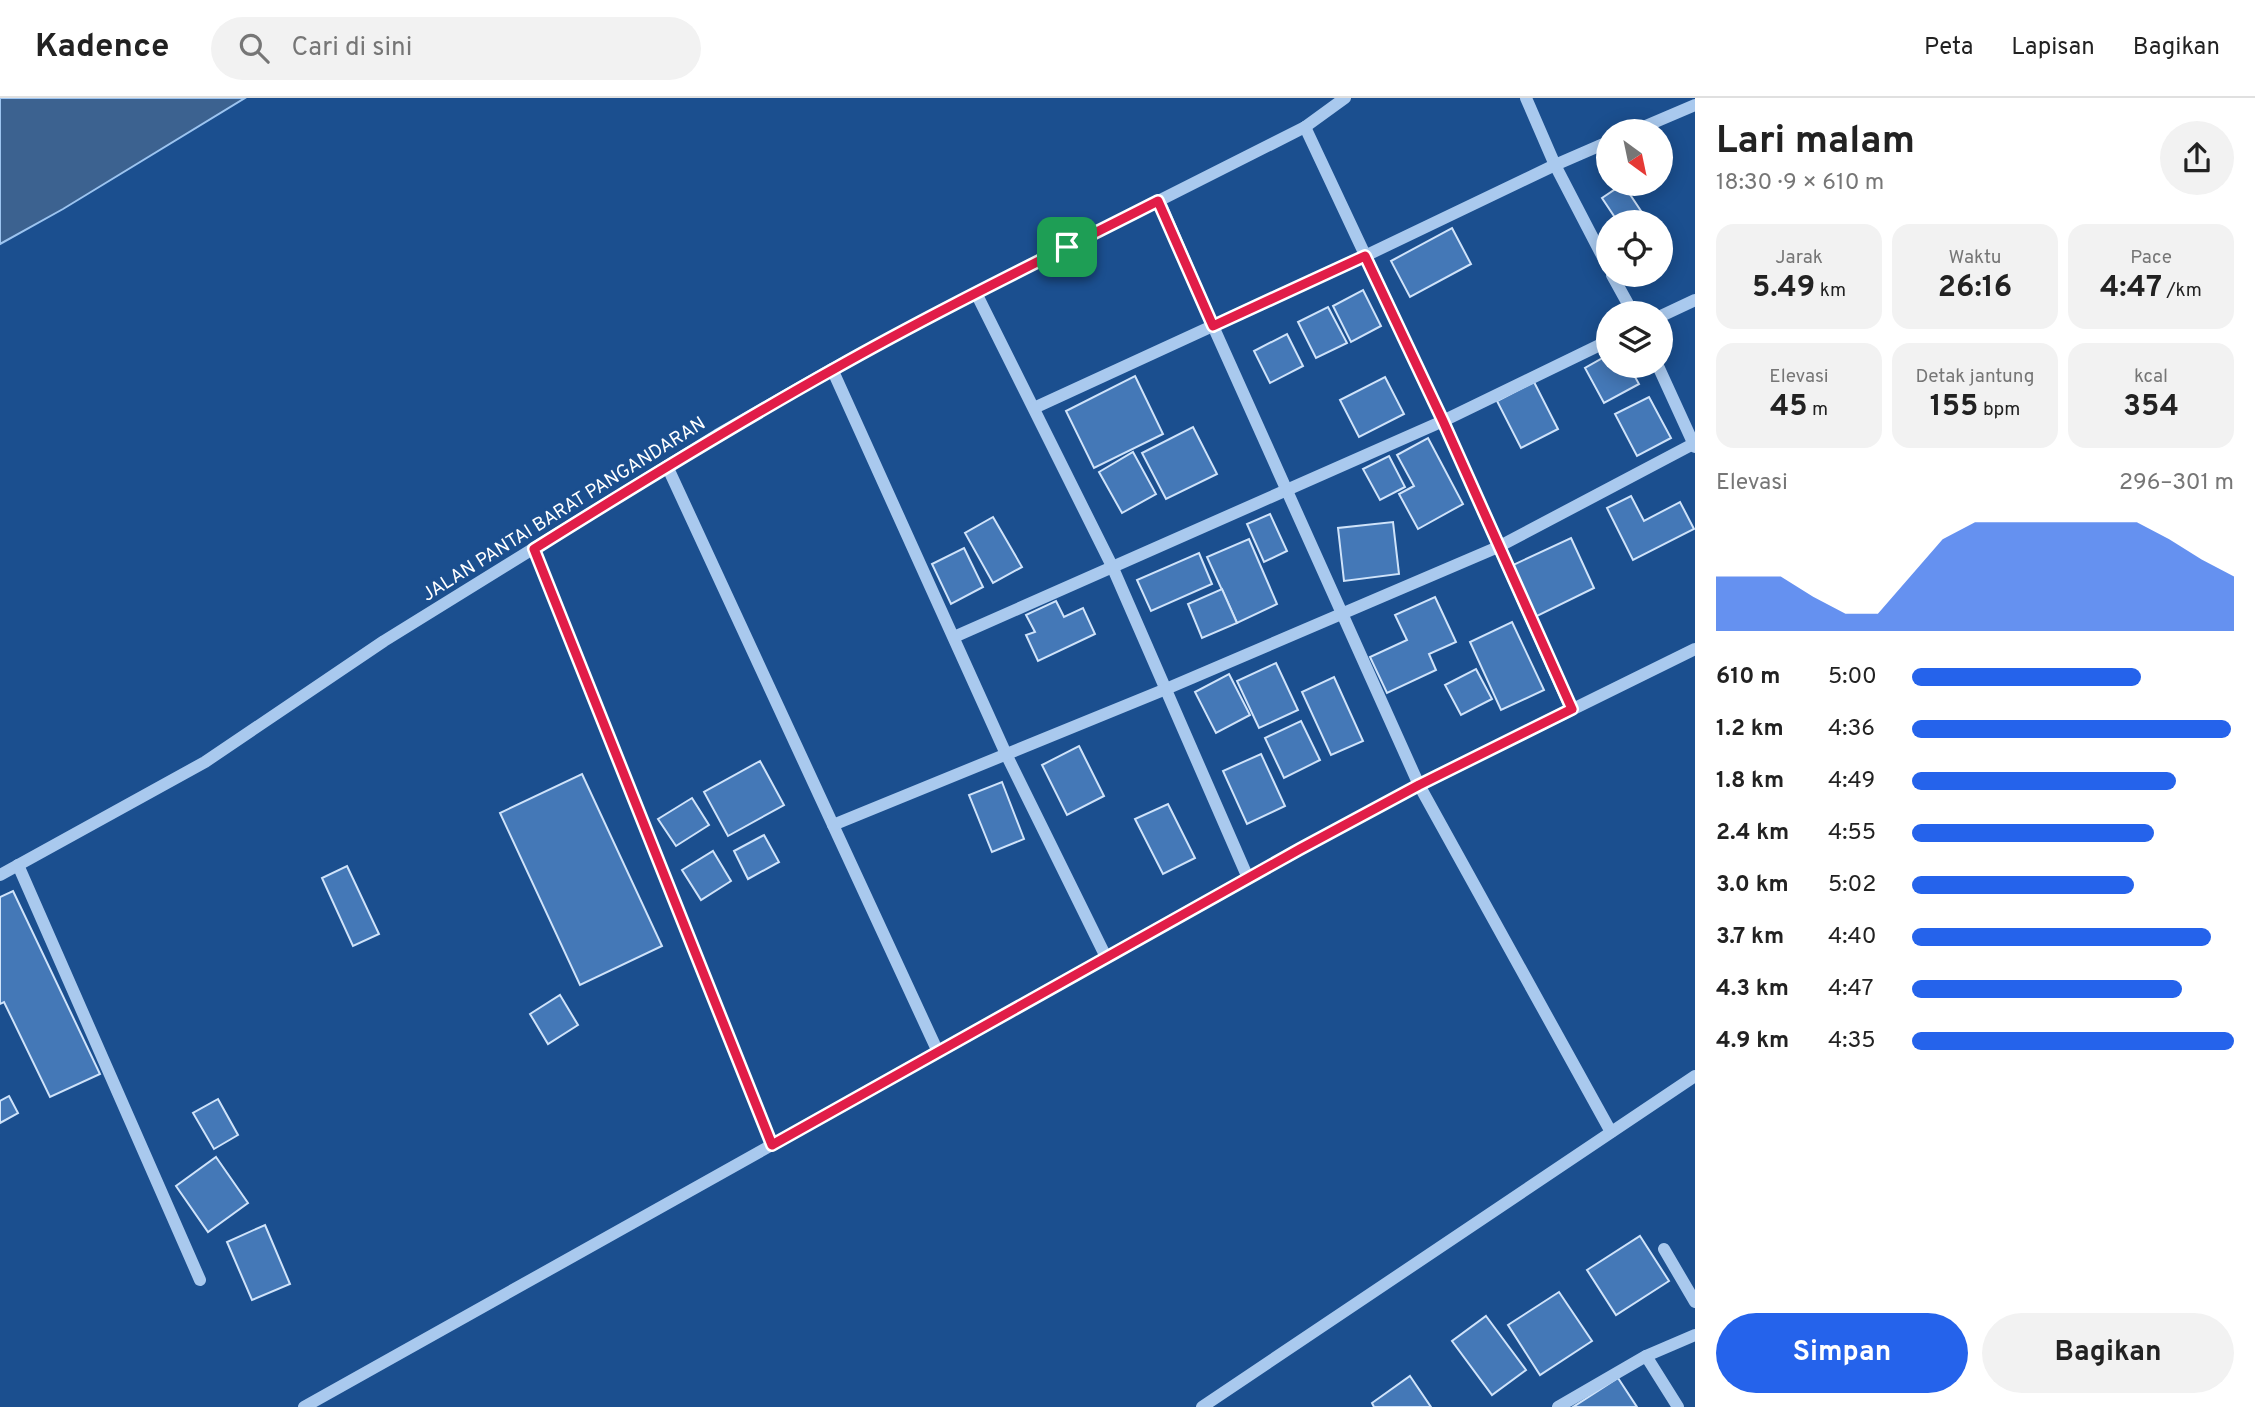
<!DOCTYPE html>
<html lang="id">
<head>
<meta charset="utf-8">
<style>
  :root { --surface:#fff; --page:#f2f2f2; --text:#222; --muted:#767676; --line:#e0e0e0; --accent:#2563eb }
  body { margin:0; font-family:Overpass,sans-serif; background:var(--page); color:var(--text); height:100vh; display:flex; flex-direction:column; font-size:26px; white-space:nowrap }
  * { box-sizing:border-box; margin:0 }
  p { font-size:23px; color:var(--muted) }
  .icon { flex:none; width:38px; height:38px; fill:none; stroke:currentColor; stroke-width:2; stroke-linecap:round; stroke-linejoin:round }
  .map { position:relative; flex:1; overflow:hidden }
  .details { display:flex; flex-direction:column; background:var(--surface); width:560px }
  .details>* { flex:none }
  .needle { width:46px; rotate:147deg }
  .buttons { position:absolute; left:1596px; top:21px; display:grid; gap:14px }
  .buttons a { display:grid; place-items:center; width:77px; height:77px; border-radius:50%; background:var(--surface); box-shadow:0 4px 18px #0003; font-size:35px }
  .pin { position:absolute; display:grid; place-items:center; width:60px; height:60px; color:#fff; margin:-30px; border-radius:14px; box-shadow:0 4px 10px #0006 }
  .round { display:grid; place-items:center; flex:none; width:74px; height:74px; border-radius:37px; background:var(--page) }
  .overview { display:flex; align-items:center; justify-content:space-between; height:119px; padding:0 21px }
  h1 { font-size:38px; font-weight:700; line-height:52px }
  .stats { display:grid; grid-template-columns:repeat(3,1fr); gap:10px; height:119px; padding:7px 21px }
  .stats div { display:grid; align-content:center; border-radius:18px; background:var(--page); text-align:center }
  .stats b { font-size:30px; font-weight:700 }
  .stats small { font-size:19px; font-weight:400 }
  .stats p { font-size:19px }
  .chart { height:196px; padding:14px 21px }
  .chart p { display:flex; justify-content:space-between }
  .chart svg { width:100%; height:126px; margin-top:7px; fill:var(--accent); opacity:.7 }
  .action { display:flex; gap:14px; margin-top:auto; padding:14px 21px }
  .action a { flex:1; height:80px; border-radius:42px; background:var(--accent); color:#fff; font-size:28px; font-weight:700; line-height:80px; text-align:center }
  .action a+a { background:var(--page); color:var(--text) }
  ul { padding:0 21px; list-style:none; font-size:23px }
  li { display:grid; grid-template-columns:112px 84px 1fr; align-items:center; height:52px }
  li i { height:18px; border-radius:9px; background:var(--accent) }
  header { display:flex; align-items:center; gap:42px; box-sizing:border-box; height:98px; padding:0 35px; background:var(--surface); border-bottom:2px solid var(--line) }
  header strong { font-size:33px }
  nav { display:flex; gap:38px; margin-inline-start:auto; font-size:24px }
  .search { width:490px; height:63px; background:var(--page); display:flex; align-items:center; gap:18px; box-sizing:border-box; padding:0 24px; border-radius:38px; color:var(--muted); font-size:26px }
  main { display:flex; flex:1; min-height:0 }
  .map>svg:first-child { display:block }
  .water { fill:#3c6290; stroke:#9cc4f0; stroke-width:2 }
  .building { fill:#4478b7; stroke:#cfe3fa; stroke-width:2 }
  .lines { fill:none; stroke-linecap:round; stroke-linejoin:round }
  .minor { stroke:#a9c9ee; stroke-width:12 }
  .route-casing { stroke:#fff; stroke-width:14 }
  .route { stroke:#e11d48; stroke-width:9 }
  .labels { text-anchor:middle; stroke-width:5; stroke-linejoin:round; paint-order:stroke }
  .street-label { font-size:19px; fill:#fff; stroke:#1b4f8f }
</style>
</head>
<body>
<header>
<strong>Kadence</strong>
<div class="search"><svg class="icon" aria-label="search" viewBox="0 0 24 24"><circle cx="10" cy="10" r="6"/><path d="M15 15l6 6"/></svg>Cari di sini</div>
<nav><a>Peta</a><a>Lapisan</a><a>Bagikan</a></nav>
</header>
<main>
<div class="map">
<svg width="1695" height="1309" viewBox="0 0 1695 1309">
  <rect width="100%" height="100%" fill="#1b4f8f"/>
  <!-- water -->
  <path class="water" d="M0,0h245l-182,111 -63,35z"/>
  <!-- building -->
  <g class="building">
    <path d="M1623,86l18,27 -18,11h-5l-16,-24z"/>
    <path d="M1452,130l19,36 -61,33 -19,-36z"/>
    <path d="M1363,192l18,36 -30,16 -18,-36z"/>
    <path d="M1328,209l19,36 -31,15 -18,-36z"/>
    <path d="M1287,236l16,32 -33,17 -16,-32z"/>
    <path d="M1608,257v11h21l10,18 -35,19 -19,-35z"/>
    <path d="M1135,278l28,58 -69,34 -28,-57z"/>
    <path d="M1385,279l19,37 -45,23 -19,-37z"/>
    <path d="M1534,284l24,47 -37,19 -24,-47z"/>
    <path d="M1649,299l22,41 -34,18 -22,-42z"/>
    <path d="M1193,329l24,47 -51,25 -24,-46z"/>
    <path d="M1428,340l35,66 -45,25 -19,-35 15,-8 -17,-31z"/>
    <path d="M1133,354l23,42 -34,19 -23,-41z"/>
    <path d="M1389,358l16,31 -25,13 -17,-31z"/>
    <path d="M1631,398l13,25 36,-19 14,27 -61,31 -26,-52z"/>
    <path d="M1270,416l17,37 -23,11 -17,-38z"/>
    <path d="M993,419l29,50 -29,16 -28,-50z"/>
    <path d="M1393,424l6,52 -55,7 -6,-53z"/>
    <path d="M1571,440l23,50 -59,29 -24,-51z"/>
    <path d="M1249,441l28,65 -40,19 -30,-66z"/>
    <path d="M964,450l19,39 -32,17 -19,-40z"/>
    <path d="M1199,455l13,31 -61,27 -14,-31z"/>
    <path d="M1222,491l15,34 -35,15 -14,-34z"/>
    <path d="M1435,499l21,45 -27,12 7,16 -49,23 -17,-36 37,-17 -12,-25z"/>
    <path d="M1056,503l8,16 19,-9 12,26 -57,27 -12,-26 9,-3 -9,-17z"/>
    <path d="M1512,524l32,68 -43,20 -31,-68z"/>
    <path d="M1276,565l22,47 -39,18 -22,-47z"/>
    <path d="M1476,571l16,30 -31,16 -16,-30z"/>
    <path d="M1229,576l21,41 -34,18 -21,-41z"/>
    <path d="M1334,579l29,64 -32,14 -29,-63z"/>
    <path d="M1301,623l19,39 -36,18 -19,-40z"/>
    <path d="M1079,648l25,50 -37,19 -25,-50z"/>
    <path d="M1261,656l24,52 -38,18 -24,-53z"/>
    <path d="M760,663l24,44 -56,31 -24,-44z"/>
    <path d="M582,676l80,172 -82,39 -80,-172z"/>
    <path d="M1002,684l22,57 -32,13 -23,-57z"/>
    <path d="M692,700l17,27 -33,21 -18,-27z"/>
    <path d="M1168,706l27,54 -32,16 -28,-55z"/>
    <path d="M764,737l15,27 -31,17 -14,-28z"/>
    <path d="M713,753l18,30 -30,19 -19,-30z"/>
    <path d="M347,768l32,68 -26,12 -31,-68z"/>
    <path d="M13,793l87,183 -50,23 -46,-95 -4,2v-107z"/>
    <path d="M560,897l18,30 -30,19 -18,-30z"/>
    <path d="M9,998l9,17 -18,10v-22z"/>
    <path d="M218,1001l20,36 -24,14 -21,-36z"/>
    <path d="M216,1059l32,46 -40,29 -32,-46z"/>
    <path d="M265,1127l25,59 -38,16 -25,-58z"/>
    <path d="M1640,1138l29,45 -53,34 -29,-45z"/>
    <path d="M1559,1194l33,49 -52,34 -32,-50z"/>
    <path d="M1486,1218l40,54 -34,25 -40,-54z"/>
    <path d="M1410,1278l21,31h-57l-2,-4z"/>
    <path d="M1618,1280l19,29h-64z"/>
  </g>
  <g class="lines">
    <!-- minor -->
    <g class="minor">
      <path d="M1526,0l29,67 53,102"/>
      <path d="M1305,29l138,294 128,288"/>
      <path d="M1634,33l61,-26"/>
      <path d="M1159,102l54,126 206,459 192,347"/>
      <path d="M1612,177l21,38"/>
      <path d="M976,195l136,273 136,312"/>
      <path d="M1661,218l34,-16"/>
      <path d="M1658,268l37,81"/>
      <path d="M832,271l174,385 100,203"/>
      <path d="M1034,310l331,-152 190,-91 53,-23"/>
      <path d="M667,368l271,586"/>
      <path d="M534,451l238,596"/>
      <path d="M954,539l489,-216 165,-80"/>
      <path d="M833,727l333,-136 332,-142 197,-104"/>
      <path d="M18,767l182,415"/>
      <path d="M0,777l205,-113 179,-121 333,-206 115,-66 144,-76 329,-166 40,-29"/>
      <path d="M1664,1151l31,53"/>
      <path d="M1646,1258l32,51"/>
      <path d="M304,1309l996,-558 119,-64 276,-136"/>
      <path d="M1202,1309l493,-331"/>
      <path d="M1558,1309l88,-51 49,-21"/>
    </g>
  </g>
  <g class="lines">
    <defs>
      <path id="route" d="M1158,103l55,125 152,-70 78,165 129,288 -153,76 -119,64 -528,296 -238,-596c99,-62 198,-123 300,-180 106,-60 216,-113 324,-168z"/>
    </defs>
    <!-- route casing -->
    <use href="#route" class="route-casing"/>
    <!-- route -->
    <use href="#route" class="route"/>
  </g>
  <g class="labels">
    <!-- street labels -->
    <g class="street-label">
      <text transform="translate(563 410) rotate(-32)" y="7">JALAN PANTAI BARAT PANGANDARAN</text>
    </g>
  </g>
</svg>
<div class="buttons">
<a><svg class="needle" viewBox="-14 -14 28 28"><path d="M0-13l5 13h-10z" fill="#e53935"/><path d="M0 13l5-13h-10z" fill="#767676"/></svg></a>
<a><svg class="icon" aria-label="locate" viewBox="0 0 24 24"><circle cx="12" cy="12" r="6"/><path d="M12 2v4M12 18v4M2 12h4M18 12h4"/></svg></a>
<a><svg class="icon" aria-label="layers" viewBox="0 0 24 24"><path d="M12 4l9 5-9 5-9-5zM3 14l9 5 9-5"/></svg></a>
</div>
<div class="pin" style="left:1067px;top:149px;background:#1e9e55"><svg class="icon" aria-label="arrive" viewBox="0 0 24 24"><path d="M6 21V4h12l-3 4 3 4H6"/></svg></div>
</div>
<section class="details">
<div class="overview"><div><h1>Lari malam</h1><p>18:30 · 9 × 610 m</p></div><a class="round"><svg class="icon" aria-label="share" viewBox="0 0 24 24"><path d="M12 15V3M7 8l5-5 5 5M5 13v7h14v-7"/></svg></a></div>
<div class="stats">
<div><p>Jarak</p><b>5.49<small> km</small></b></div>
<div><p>Waktu</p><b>26:16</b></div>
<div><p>Pace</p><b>4:47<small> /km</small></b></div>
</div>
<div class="stats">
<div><p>Elevasi</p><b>45<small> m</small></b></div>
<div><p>Detak jantung</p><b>155<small> bpm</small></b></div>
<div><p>kcal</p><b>354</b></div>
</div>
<div class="chart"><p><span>Elevasi</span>296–301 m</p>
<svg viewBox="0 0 160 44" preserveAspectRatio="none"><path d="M0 44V25L10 25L20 25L30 32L40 38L50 38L60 25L70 12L80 6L90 6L100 6L110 6L120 6L130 6L140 12L150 19L160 25V44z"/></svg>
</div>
<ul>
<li><b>610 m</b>5:00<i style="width:71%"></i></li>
<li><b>1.2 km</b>4:36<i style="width:99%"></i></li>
<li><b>1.8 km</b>4:49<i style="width:82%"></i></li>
<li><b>2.4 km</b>4:55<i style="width:75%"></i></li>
<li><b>3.0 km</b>5:02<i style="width:69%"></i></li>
<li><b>3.7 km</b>4:40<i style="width:93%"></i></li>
<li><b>4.3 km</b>4:47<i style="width:84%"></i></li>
<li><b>4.9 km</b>4:35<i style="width:100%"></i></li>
</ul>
<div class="action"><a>Simpan</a><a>Bagikan</a></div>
</section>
</main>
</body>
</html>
